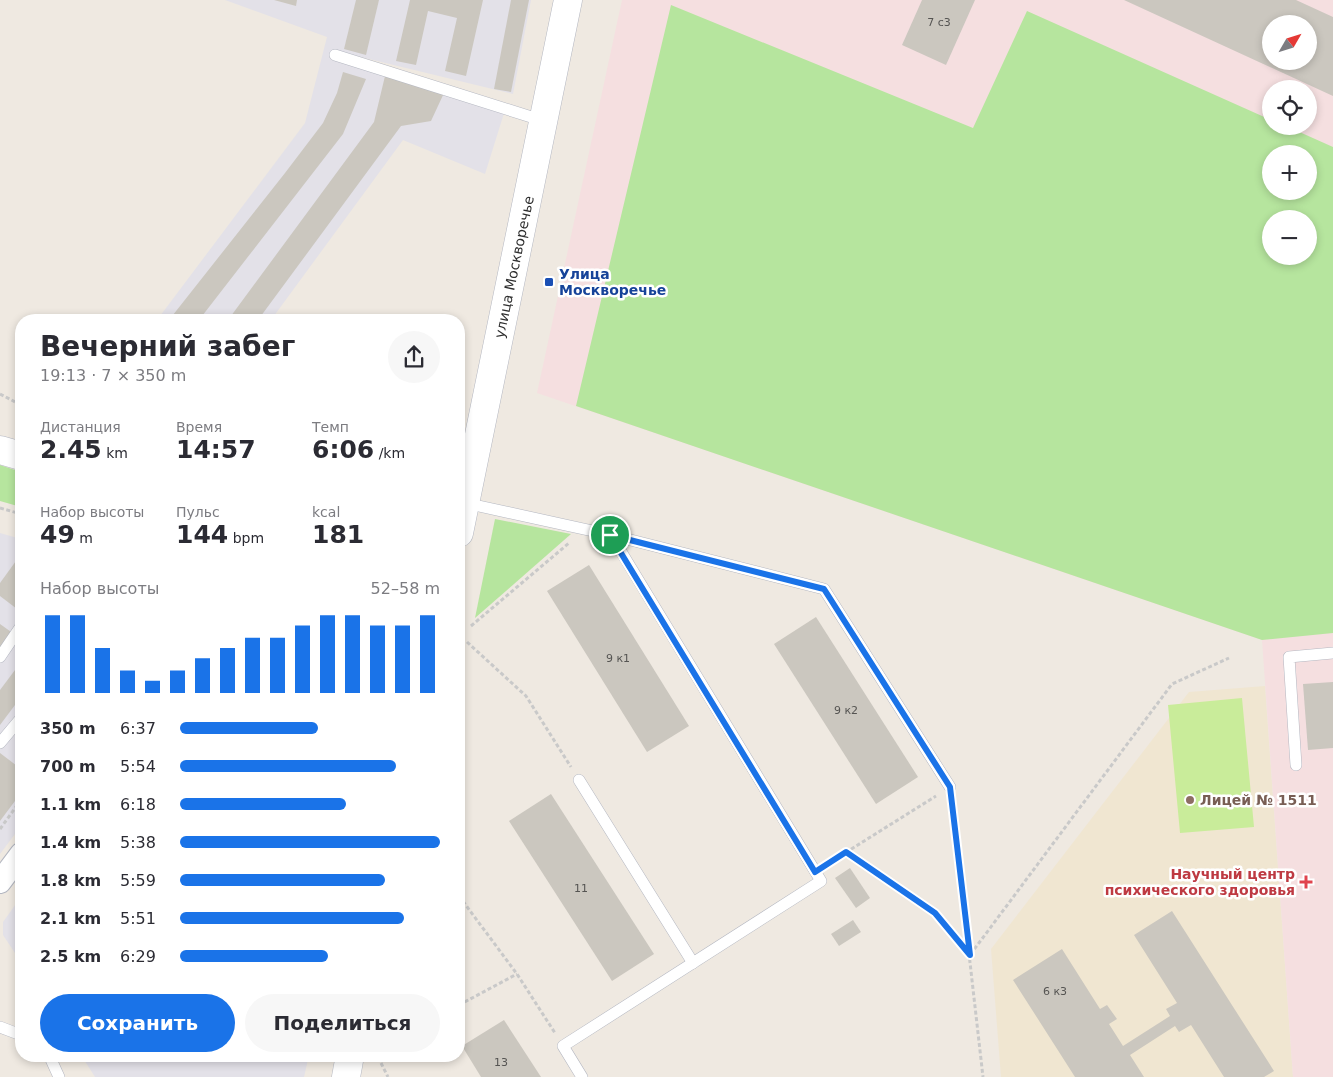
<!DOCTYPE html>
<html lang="ru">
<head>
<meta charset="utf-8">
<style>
  :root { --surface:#fff; --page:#f7f7f7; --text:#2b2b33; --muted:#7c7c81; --accent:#1a73e8 }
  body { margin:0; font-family:"DejaVu Sans",sans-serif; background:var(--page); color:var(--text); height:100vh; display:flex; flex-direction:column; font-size:19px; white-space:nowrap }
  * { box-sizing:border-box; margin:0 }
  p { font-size:16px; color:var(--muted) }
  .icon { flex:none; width:28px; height:28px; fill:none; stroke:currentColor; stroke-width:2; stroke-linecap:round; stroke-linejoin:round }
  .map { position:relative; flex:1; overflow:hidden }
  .details { position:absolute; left:15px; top:314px; width:450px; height:748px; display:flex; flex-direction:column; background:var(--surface); border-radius:20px; box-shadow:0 2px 8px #0003 }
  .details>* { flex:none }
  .needle { width:32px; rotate:51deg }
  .tools { position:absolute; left:1262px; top:15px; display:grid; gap:10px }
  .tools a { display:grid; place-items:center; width:55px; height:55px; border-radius:50%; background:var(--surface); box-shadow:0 2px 8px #0003; font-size:25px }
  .pin { position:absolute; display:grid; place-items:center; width:42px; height:42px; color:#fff; margin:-21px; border:2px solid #fff; border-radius:50%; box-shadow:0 1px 5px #0007 }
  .round { display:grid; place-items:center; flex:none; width:52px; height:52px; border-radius:26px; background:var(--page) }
  .summary { display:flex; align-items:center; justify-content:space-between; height:85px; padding:0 25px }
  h1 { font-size:28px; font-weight:800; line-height:38px }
  .figures { display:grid; grid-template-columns:repeat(3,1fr); gap:8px; height:85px; padding:5px 25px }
  .figures div { display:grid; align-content:center }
  .figures b { font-size:25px; font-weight:800 }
  .figures small { font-size:14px; font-weight:400 }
  .figures p { font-size:14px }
  .chart { height:140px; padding:10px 25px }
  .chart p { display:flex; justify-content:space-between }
  .chart svg { width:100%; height:90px; margin-top:5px; stroke:var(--accent); stroke-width:6 }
  .cta { display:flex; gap:10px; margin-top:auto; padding:10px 25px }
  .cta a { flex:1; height:58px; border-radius:30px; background:var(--accent); color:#fff; font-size:20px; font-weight:800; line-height:58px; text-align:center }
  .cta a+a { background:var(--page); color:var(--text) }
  ul { padding:0 25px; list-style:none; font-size:16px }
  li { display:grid; grid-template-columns:80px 60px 1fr; align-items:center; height:38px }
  li i { height:12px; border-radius:6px; background:var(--accent) }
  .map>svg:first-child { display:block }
  .industrial { fill:#e3e1e8 }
  .education { fill:#f0e6d1 }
  .medical { fill:#f5dfe0; fill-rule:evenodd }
  .green { fill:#b6e59e; fill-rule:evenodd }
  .pitch { fill:#c9ec9a }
  .building { fill:#cbc7bf; fill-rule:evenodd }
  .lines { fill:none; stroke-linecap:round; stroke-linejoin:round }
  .service-casing { stroke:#b4b7c1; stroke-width:12 }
  .minor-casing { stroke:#b4b7c1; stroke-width:24 }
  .tertiary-casing { stroke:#b4b7c1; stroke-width:29 }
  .secondary-casing { stroke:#b4b7c1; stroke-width:29 }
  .path { stroke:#c9c9c9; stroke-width:3; stroke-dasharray:4 2.5; stroke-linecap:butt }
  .service { stroke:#fff; stroke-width:11 }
  .minor { stroke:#fff; stroke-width:22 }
  .tertiary { stroke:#fff; stroke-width:28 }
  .secondary { stroke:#fff; stroke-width:28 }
  .route-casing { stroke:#fff; stroke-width:10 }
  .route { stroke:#1a73e8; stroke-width:6 }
  .transit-dot { fill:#1a4fb4; stroke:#fff; stroke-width:2 }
  .education-dot { fill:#8d6e63; stroke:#fff; stroke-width:2 }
  .health-dot { fill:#e0444e; stroke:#fff; stroke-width:2 }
  .labels { text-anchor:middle; stroke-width:5; stroke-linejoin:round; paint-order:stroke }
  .number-label { font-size:11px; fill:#555452 }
  .street-label { font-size:14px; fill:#2e2e2e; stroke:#fff }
  .transit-label { font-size:14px; font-weight:bold; fill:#164399; stroke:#fff; text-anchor:start }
  .education-label { font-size:14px; font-weight:bold; fill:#785e54; stroke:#fff; text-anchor:start }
  .health-label { font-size:14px; font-weight:bold; fill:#be3a42; stroke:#fff; text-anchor:end }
</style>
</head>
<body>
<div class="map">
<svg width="1333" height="1077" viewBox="0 0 1333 1077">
  <rect width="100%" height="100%" fill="#efe9e1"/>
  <!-- industrial -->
  <g class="industrial">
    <path d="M225,0h306l-18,94 -177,-43 169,59 -20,64 -82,-34 -132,180h-114l148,-197 22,-86z"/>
    <path d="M0,533l21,6v287l-21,28z"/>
    <path d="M21,897v65l-18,-27v-13z"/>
    <path d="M81,1055h228l-5,22h-209z"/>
  </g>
  <!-- education -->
  <path class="education" d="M1265,686l28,391h-292l-10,-128 198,-257z"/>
  <!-- medical -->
  <path class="medical" d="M622,0h711v1077h-40l-31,-437 -725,-247zM1271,24h38v37h-38zM1271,89h38v37h-38zM1271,154h38v37h-38zM1271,219h38v37h-38z"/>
  <!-- green -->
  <g class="green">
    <path d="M671,5l302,123 54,-117 244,109v6h15l47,21v486l-71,7 -686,-234zM1271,154h38v37h-38zM1271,219h38v37h-38z"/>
    <path d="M0,465l21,7v35l-21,-6z"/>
    <path d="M495,519l76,15 -96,84z"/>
  </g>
  <!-- pitch -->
  <path class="pitch" d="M1242,698l12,129 -74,6 -12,-128z"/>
  <!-- building -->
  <g class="building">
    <path d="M274,0h23l-1,6z"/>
    <path d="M356,0h23l-13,55 -22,-6z"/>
    <path d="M410,0h73l-17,76 -21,-5 12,-53 -29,-7 -12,54 -20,-4z"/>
    <path d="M511,0h18l-18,92 -17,-3z"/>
    <path d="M922,0h53l-29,65 -44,-20z"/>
    <path d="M1124,0h172l37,17v79zM1271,24h38v37h-38z"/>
    <path d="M343,72l23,7 -23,55 -144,186h-30l116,-147 38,-50 14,-30z"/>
    <path d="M385,76l59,17 -13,28 -30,5 -143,194h-30l146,-198z"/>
    <path d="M21,554v58l-21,-16v-13z"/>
    <path d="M589,565l100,161 -42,26 -100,-161z"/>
    <path d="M816,617l102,160 -42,27 -102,-160z"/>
    <path d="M0,624l14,10 -14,19z"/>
    <path d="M21,662v35l-21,28v-35z"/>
    <path d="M1333,682v66l-25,2 -5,-66z"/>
    <path d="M0,753l21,16v24l-21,28z"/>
    <path d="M551,794l103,160 -42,27 -103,-160z"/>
    <path d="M850,868l20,30 -14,10 -21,-30z"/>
    <path d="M1172,911l102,160 -10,6h-40l-33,-52 -12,7 -4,-6 -45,29 14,22h-69l-62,-97 49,-31 38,60 7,-4 10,14 -8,5 14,22 47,-30 -4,-7 11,-6 -43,-68z"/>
    <path d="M853,920l8,12 -22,14 -8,-12z"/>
    <path d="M504,1020l37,57h-60l-19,-31z"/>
  </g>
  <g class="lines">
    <defs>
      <g id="service">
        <path d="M335,55l209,66"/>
        <path d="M465,503l146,32 210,346 -258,165 19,31"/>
        <path d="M611,535l213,54 126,198"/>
        <path d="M0,657l21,-31"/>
        <path d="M0,743l21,-25"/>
        <path d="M1296,765l-7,-108 44,-4"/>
        <path d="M579,780l114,183"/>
        <path d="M0,1027l21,8"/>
        <path d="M49,1055l10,22"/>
      </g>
      <path id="minor" d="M0,882l21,-28"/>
      <path id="tertiary" d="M0,450l21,6"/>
      <g id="secondary">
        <path d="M459,533l109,-533"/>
        <path d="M346,1077l4,-22"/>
      </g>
    </defs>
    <!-- service casing -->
    <use href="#service" class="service-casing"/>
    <!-- minor casing -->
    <use href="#minor" class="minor-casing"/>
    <!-- tertiary casing -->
    <use href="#tertiary" class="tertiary-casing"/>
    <!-- secondary casing -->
    <use href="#secondary" class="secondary-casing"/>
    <!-- path -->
    <g class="path">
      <path d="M0,394l21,11"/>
      <path d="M0,508l21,6"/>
      <path d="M471,626l98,-83"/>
      <path d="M467,642l59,54 45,71"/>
      <path d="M952,804l31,273"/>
      <path d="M0,829l21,-29"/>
      <path d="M847,852l88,61 35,42 202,-271 57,-26"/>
      <path d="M829,863l107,-67"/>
      <path d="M459,896l58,78 38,59"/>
      <path d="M459,1005l58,-31"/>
      <path d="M381,1063l7,14"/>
    </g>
    <!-- service -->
    <use href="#service" class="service"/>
    <!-- minor -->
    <use href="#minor" class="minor"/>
    <!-- tertiary -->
    <use href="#tertiary" class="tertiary"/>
    <!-- secondary -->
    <use href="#secondary" class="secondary"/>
  </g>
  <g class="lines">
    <defs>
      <path id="route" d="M610,535l214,54 126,198 20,168 -35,-42 -89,-61 -31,20z"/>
    </defs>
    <!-- route casing -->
    <use href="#route" class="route-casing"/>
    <!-- route -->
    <use href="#route" class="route"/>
  </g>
  <!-- markers -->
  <rect class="transit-dot" x="544" y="277" width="10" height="10" rx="2.5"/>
  <circle class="education-dot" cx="1190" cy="800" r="5"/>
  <path class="health-dot" d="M1303.5 874.5h5v5h5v5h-5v5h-5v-5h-5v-5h5z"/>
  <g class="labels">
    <!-- number labels -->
    <g class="number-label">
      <text x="939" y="26">7 с3</text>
      <text x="618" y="662">9 к1</text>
      <text x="846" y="714">9 к2</text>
      <text x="581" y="892">11</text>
      <text x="1055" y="995">6 к3</text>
      <text x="501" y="1066">13</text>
    </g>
    <!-- street labels -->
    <g class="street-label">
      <text transform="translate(514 267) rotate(-78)" y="5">улица Москворечье</text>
    </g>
    <!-- transit labels -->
    <g class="transit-label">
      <text x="559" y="279">Улица<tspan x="559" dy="16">Москворечье</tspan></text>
    </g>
    <!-- education labels -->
    <g class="education-label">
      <text x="1200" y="805">Лицей № 1511</text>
    </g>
    <!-- health labels -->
    <g class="health-label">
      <text x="1295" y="879">Научный центр<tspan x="1295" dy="16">психического здоровья</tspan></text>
    </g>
  </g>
</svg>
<div class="tools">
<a><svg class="needle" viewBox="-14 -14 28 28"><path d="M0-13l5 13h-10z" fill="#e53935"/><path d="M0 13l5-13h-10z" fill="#7c7c81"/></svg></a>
<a><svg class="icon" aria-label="locate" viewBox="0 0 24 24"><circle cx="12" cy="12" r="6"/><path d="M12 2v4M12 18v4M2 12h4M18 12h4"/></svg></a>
<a>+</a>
<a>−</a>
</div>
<div class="pin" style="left:610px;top:535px;background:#1e9e55"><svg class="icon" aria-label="arrive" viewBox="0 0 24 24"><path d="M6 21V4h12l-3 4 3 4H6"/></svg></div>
<section class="details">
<div class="summary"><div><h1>Вечерний забег</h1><p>19:13 · 7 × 350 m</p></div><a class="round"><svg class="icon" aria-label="share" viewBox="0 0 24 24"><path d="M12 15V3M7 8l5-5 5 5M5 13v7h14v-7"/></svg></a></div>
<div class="figures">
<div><p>Дистанция</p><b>2.45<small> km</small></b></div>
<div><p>Время</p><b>14:57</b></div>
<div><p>Темп</p><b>6:06<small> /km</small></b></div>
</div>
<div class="figures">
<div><p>Набор высоты</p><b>49<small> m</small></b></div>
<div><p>Пульс</p><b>144<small> bpm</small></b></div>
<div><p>kcal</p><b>181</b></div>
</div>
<div class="chart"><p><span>Набор высоты</span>52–58 m</p>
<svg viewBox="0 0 160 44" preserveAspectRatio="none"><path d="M5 44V6M15 44V6M25 44V22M35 44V33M45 44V38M55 44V33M65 44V27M75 44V22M85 44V17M95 44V17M105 44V11M115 44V6M125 44V6M135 44V11M145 44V11M155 44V6"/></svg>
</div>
<ul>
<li><b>350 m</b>6:37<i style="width:53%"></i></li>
<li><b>700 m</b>5:54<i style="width:83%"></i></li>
<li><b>1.1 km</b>6:18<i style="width:64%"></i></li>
<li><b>1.4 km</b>5:38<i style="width:100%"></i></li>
<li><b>1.8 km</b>5:59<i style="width:79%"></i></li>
<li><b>2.1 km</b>5:51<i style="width:86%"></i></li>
<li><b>2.5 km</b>6:29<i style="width:57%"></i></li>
</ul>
<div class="cta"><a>Сохранить</a><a>Поделиться</a></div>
</section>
</div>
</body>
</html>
